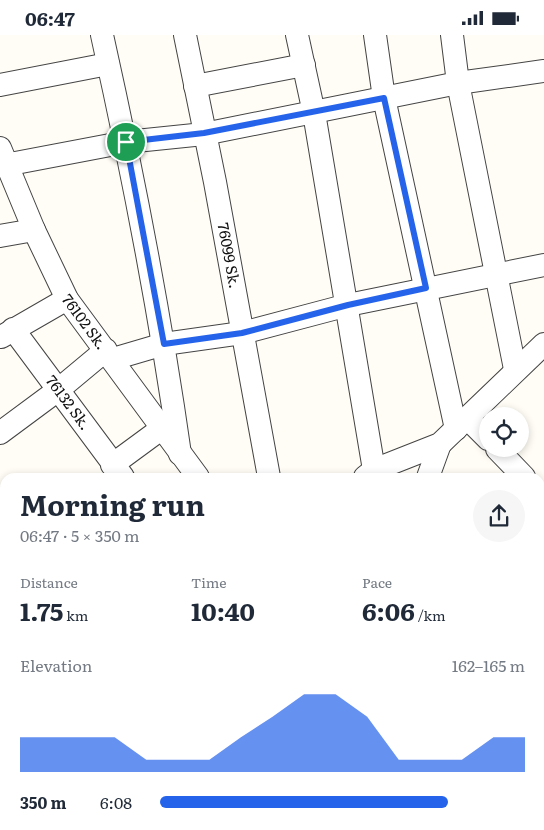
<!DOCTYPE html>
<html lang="en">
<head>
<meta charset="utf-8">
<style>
  :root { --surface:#fff; --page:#f6f6f7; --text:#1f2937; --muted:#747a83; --accent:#2563eb }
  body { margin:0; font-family:Literata,serif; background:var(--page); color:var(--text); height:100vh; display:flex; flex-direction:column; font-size:19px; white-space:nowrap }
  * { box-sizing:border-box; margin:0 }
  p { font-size:16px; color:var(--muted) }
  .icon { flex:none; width:28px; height:28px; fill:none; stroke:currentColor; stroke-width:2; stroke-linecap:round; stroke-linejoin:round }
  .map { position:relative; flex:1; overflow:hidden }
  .drawer { position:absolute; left:0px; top:438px; width:545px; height:358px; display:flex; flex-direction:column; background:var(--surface); border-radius:15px 15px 0 0; box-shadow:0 2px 8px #0003 }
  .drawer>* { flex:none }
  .fabs { position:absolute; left:479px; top:372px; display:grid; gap:10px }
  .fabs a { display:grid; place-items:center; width:50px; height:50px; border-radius:50%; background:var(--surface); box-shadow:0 2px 8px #0003; font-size:25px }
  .pin { position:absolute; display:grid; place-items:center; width:42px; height:42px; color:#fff; margin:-21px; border:2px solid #fff; border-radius:50%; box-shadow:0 1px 5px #0007 }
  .round { display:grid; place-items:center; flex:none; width:52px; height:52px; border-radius:26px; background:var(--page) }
  .head { display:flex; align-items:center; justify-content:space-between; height:85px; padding:0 20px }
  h1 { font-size:28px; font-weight:700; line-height:38px }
  .stats { display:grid; grid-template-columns:repeat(3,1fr); gap:8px; height:85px; padding:5px 20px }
  .stats div { display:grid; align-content:center }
  .stats b { font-size:25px; font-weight:700 }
  .stats small { font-size:14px; font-weight:400 }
  .stats p { font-size:14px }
  .chart { height:140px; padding:10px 20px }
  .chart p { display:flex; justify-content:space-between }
  .chart svg { width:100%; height:90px; margin-top:5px; fill:var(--accent); opacity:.7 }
  ul { padding:0 20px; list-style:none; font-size:16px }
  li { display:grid; grid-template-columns:80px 60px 1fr; align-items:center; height:38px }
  li i { height:12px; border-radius:6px; background:var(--accent) }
  .status { display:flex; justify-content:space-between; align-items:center; height:35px; padding:0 25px; background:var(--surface); direction:ltr }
  .status svg { height:14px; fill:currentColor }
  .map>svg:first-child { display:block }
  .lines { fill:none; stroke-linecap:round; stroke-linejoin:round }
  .minor-casing { stroke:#444; stroke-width:24 }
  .major-casing { stroke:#222; stroke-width:29 }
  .minor { stroke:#fff; stroke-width:22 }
  .major { stroke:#f9d66b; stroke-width:28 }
  .route-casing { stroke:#fff; stroke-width:10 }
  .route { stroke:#2563eb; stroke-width:6 }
  .labels { text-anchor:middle; stroke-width:5; stroke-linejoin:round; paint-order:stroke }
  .street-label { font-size:15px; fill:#111; stroke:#fff }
</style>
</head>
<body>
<div class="status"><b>06:47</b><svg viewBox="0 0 49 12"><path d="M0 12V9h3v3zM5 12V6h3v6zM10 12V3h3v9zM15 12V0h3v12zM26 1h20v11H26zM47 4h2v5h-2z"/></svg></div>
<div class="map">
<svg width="544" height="795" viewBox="0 0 544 795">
  <rect width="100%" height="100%" fill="#fffdf5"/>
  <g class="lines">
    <defs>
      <g id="minor">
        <path d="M102,0c31,139 58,278 78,419"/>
        <path id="s1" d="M185,0l30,147 54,295"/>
        <path d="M297,0l17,78 60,357"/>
        <path d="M375,0l9,63 72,331"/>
        <path d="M452,0l6,48 57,286"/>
        <path d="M0,50l108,-21"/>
        <path d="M195,51l109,-21"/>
        <path id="s2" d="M0,113l34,82 33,69 131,178"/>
        <path d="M0,131l126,-24 78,-8 254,-51 86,-12"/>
        <path d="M0,201l34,-6"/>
        <path id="s3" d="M13,294l110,148"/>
        <path d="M1,302l66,-38"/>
        <path d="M113,324l51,-15 78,-11 106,-28 196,-40"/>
        <path d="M467,383l21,21"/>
        <path d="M0,398l58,-43 48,-40"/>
        <path d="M497,414l27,28"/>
        <path d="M112,430l49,-36"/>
        <path d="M365,442l9,-7 66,-26 104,-100"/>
        <path d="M428,442l12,-33"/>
        <path d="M540,460l4,4"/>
        <path d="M0,512l5,6"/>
        <path d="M540,539l4,-4"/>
        <path d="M0,601l5,-4"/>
        <path d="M540,684l4,6"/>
        <path d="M0,709l5,-4"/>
        <path d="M540,724l4,-3"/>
        <path d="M104,790l4,5"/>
        <path d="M200,790l4,5"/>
        <path d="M420,790l8,5"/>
        <path d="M317,795l2,-5"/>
        <path d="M393,795l2,-5"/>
        <path d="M461,795l5,-5"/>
      </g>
      <path id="major" d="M0,747l5,-9"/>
    </defs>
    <!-- minor casing -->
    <use href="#minor" class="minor-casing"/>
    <!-- major casing -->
    <use href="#major" class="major-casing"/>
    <!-- minor -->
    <use href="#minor" class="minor"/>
    <!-- major -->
    <use href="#major" class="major"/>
  </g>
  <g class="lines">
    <defs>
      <path id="route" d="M384,63l42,190 -78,17 -106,28 -78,11 -38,-202 78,-9z"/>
    </defs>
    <!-- route casing -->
    <use href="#route" class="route-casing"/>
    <!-- route -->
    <use href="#route" class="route"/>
  </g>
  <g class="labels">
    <!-- street labels -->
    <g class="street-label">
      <text dy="5" stroke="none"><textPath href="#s1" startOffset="225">76099 Sk.</textPath></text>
      <text dy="5" stroke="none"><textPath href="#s2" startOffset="194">76102 Sk.</textPath></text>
      <text dy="5" stroke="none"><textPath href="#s3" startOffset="92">76132 Sk.</textPath></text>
    </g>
  </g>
</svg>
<div class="fabs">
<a><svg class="icon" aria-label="locate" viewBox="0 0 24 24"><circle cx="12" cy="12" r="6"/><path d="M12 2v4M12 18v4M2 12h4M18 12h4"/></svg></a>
</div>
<div class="pin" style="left:126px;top:107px;background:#1e9e55"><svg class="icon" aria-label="arrive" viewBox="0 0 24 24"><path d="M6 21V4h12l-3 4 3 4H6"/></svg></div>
<section class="drawer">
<div class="head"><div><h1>Morning run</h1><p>06:47 · 5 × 350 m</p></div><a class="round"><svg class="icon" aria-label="share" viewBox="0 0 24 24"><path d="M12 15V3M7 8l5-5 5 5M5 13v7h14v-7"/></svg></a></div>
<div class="stats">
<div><p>Distance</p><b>1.75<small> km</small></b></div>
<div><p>Time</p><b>10:40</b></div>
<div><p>Pace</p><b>6:06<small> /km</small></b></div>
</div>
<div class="chart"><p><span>Elevation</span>162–165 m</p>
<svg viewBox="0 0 160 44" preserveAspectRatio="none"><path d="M0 44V27L10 27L20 27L30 27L40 38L50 38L60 38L70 27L80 17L90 6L100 6L110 17L120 38L130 38L140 38L150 27L160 27V44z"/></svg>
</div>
<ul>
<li><b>350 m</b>6:08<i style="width:79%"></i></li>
</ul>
</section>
</div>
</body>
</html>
